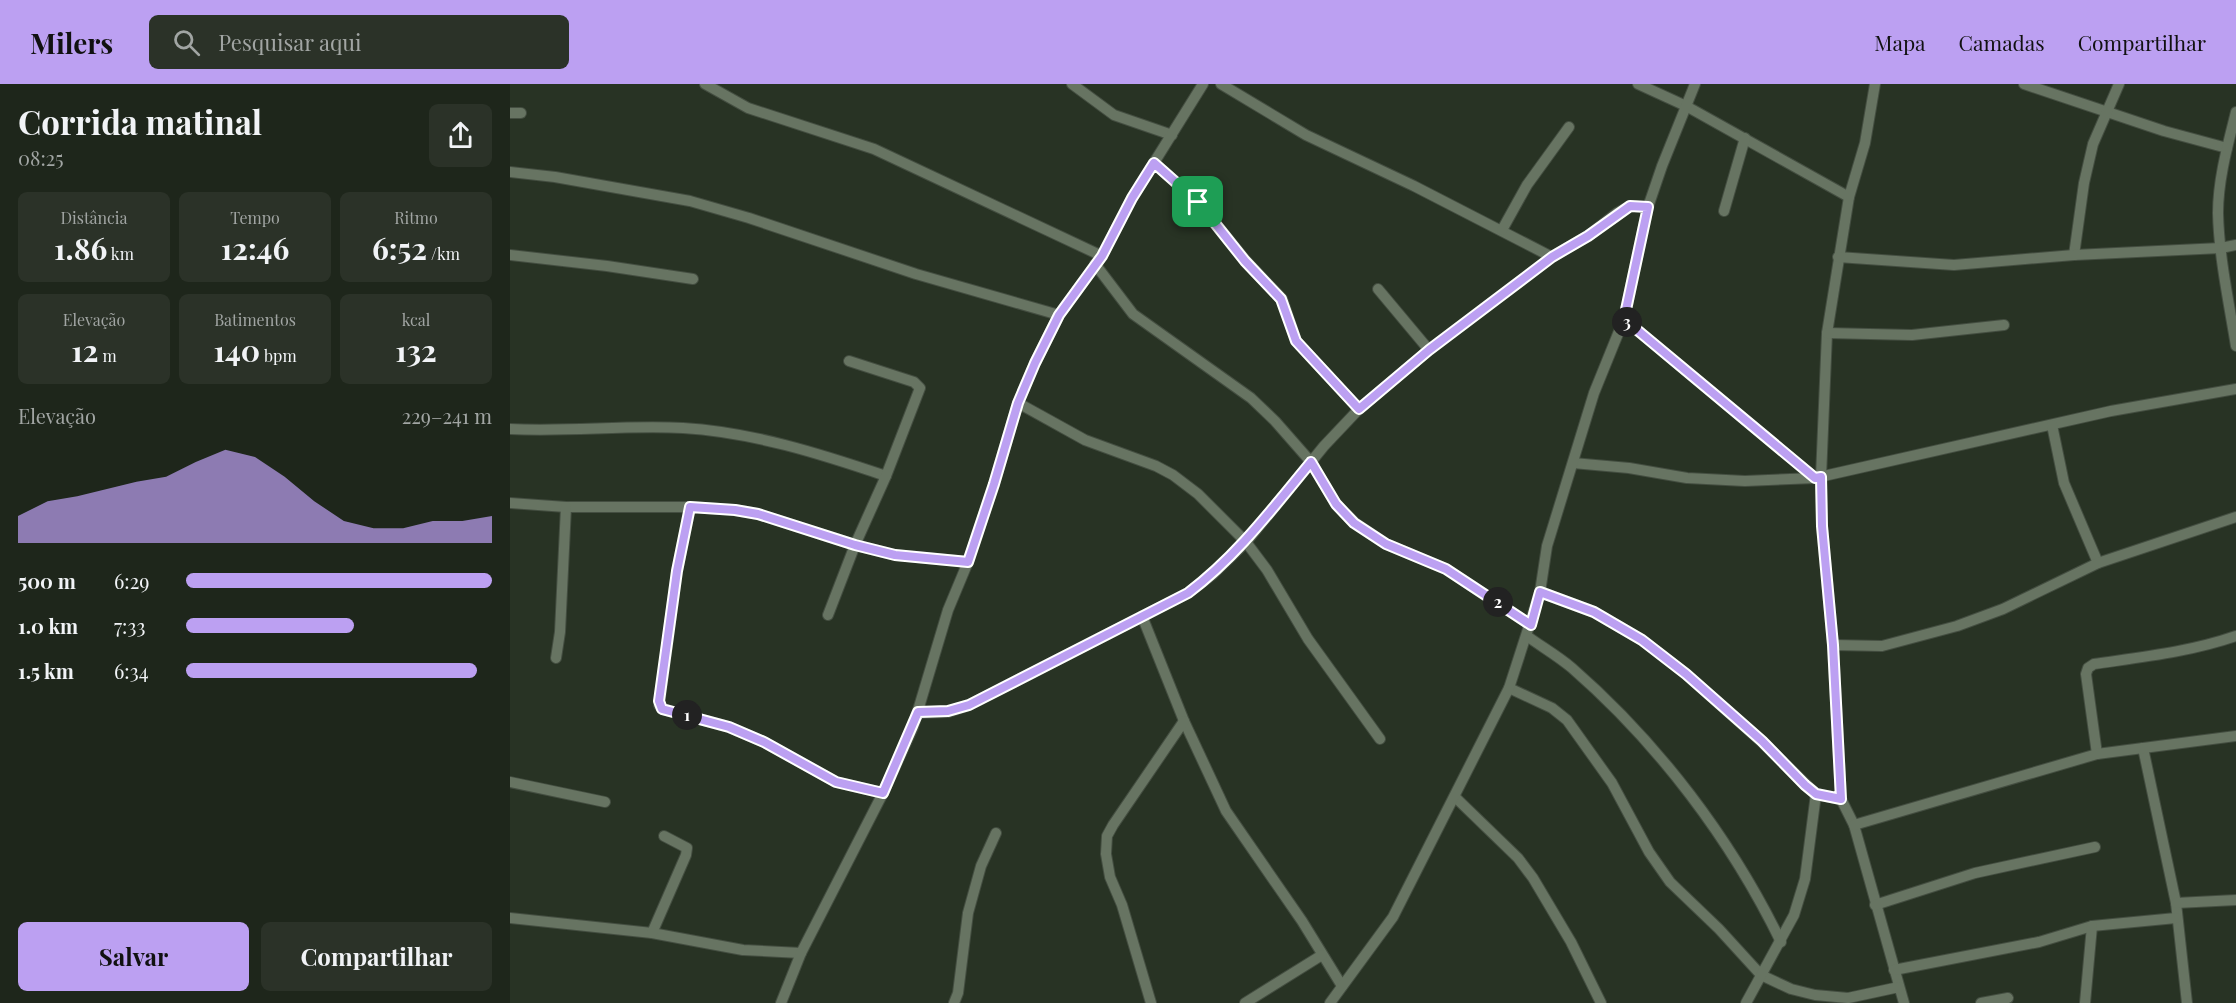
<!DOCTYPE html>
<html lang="pt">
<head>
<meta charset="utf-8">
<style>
  :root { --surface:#1e261b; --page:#2b3228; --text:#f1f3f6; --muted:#a1a5a3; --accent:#bca0f2 }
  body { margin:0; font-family:"Playfair Display",serif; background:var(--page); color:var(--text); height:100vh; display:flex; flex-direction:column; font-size:22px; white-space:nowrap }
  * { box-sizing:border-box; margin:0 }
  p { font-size:20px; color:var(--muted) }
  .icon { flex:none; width:33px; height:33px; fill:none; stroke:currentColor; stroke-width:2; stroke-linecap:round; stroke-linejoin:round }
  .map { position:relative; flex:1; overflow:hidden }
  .panel { display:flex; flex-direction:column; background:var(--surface); width:510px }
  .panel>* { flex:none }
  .pin { position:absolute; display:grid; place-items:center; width:51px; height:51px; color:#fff; margin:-26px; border-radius:12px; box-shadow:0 3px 9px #0006 }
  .km { position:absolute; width:30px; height:30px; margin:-15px; border-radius:50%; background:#222; color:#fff; font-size:16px; line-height:30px; text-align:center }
  .round { display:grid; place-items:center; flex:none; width:63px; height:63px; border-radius:9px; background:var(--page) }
  .overview { display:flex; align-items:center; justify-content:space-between; height:102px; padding:0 18px }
  h1 { font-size:33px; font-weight:700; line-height:45px }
  .metrics { display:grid; grid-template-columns:repeat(3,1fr); gap:9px; height:102px; padding:6px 18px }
  .metrics div { display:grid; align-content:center; border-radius:9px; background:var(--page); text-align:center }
  .metrics b { font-size:30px; font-weight:700 }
  .metrics small { font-size:16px; font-weight:400 }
  .metrics p { font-size:16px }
  .chart { height:168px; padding:12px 18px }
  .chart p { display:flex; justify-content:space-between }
  .chart svg { width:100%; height:108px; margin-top:6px; fill:var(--accent); opacity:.7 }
  .button { display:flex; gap:12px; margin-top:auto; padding:12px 18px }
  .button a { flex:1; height:69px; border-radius:9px; background:var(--accent); color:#111; font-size:24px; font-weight:700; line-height:69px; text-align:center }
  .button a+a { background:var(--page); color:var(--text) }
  ul { padding:0 18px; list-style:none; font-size:20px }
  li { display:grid; grid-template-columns:96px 72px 1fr; align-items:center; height:45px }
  li i { height:15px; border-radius:8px; background:var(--accent) }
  header { display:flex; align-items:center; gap:36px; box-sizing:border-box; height:84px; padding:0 30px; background:var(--accent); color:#111 }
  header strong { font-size:28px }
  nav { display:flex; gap:33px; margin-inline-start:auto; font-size:21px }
  .search { width:420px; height:54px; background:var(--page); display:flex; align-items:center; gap:15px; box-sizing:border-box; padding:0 21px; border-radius:9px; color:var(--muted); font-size:22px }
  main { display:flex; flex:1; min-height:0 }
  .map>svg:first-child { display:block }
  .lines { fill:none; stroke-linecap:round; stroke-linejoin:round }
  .street-casing { stroke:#444e41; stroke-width:12 }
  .street { stroke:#677462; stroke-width:10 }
  .route-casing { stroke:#fff; stroke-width:12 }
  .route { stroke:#bca0f2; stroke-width:8 }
</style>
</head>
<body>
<header>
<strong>Milers</strong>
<div class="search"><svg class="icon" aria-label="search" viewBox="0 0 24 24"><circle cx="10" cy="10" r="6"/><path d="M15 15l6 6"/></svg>Pesquisar aqui</div>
<nav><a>Mapa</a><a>Camadas</a><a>Compartilhar</a></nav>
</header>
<main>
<section class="panel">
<div class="overview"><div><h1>Corrida matinal</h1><p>08:25</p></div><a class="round"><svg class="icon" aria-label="share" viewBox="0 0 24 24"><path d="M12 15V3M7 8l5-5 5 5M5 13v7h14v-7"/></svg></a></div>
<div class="metrics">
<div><p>Distância</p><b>1.86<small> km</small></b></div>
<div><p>Tempo</p><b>12:46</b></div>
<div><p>Ritmo</p><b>6:52<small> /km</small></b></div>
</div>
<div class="metrics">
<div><p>Elevação</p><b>12<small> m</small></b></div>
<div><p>Batimentos</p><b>140<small> bpm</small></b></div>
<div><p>kcal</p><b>132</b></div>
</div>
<div class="chart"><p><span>Elevação</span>229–241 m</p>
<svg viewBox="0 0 160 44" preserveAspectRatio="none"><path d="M0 44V33L10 27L20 25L30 22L40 19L50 17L60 11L70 6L80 9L90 17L100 27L110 35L120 38L130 38L140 35L150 35L160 33V44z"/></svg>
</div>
<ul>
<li><b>500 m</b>6:29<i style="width:100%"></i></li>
<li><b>1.0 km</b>7:33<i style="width:55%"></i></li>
<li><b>1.5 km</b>6:34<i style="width:95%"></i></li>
</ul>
<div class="button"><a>Salvar</a><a>Compartilhar</a></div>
</section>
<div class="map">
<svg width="1726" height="919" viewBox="0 0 1726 919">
  <rect width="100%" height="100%" fill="#283324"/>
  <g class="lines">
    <defs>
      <g id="street">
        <path d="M195,0l43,24 126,41 228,107"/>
        <path d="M562,0l42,31 58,20"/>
        <path d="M711,0l85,51 108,51 138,71"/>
        <path d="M1128,0l48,22 163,91"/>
        <path d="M1365,0l-10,59 -16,54 -22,136 -6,144 1,49 11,119 8,154 13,26 50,178"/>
        <path d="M1514,0l140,47 63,17"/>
        <path d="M1726,28c-8,32 -18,67 -18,101 1,44 11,90 18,133"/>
        <path d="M0,29h11"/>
        <path d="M644,79l44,39 48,59 36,38 14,42 63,68"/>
        <path d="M0,88l45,5 135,24 59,17 167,56 143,41"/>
        <path d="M1214,127l21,-73"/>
        <path d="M992,146l25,-45 42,-58"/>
        <path d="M0,171l97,11 86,13"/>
        <path d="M1564,171l10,-72 9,-39 26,-60"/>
        <path d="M1328,173l116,8 120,-10 147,-7 15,-3"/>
        <path d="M585,180l38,50 118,84 24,23 36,41 25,42 19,19 31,21 60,25 85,56"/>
        <path d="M868,205l51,61"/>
        <path d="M1114,235l191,159 296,-67 125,-22"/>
        <path d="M1317,249l85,2 92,-10"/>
        <path d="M508,319l67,37 71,26 17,9 25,19 48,48 21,28 41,69 72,100"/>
        <path d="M1542,341l12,58 34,80"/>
        <path d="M0,345c58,3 115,-4 173,-1 69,4 138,26 203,48"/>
        <path d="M1063,379l56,5 58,10 58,3 70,-3"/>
        <path d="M0,419l56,4h124l45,3 23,4 97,31 40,10 73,7"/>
        <path d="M180,423l-13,64 -18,134 3,4 67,18 35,15 72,40 47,11"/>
        <path d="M1030,508l54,20 48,28 44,34 76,68 54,52"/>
        <path d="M318,531l27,-70 31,-69 34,-88 -6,-6 -65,-21"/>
        <path d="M632,532l42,105 42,90 76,110 40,65"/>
        <path d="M1017,552c15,11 31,20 45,32 86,75 159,171 209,274"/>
        <path d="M1323,561l49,1 75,-20 46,-17 95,-46 138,-46"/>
        <path d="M46,574l4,-26 6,-125"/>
        <path d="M999,604l43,20 15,12 45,63 37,69 21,30 49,47 42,46 30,14 24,6 33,3 51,-11"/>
        <path d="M408,629l30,-1 21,-7 219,-112 25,-19 33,-32 78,-96 35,-37 70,-59 123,-93 36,-21 29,-23 13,-7 18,1"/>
        <path d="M1633,664l33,155 11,100"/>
        <path d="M1587,670l-11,-80 2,-6 6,-4c48,-7 96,-12 142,-28"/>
        <path d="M0,698l95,20"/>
        <path d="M945,713l63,61 15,20 38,64 30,61"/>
        <path d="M1344,741l243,-71 139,-18"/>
        <path d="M1666,819l60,-3"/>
        <path d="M1365,821l100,-32 120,-26"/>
        <path d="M0,834l142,15 91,17 58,3"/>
        <path d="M142,849l34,-78 1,-7 -23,-12"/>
        <path d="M1384,886l145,-28 53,-16 84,-8"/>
        <path d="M271,919l20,-50 82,-160 30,-66 35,-117 20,-48 26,-78 24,-81 17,-40 24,-48 43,-59 30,-58 71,-114"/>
        <path d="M444,919l4,-10 10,-80 13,-47 15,-33"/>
        <path d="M641,919l-29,-98 -12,-28 -4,-23 1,-18 6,-11 71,-104"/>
        <path d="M735,919l77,-48"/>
        <path d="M820,919l63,-86 116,-229 31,-96 7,-46 47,-153 30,-74 24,-112 14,-41 33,-82"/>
        <path d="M1236,919l48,-88 11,-36 11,-85 25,5"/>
        <path d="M1471,919l27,-5"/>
        <path d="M1575,919l7,-77"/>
      </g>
    </defs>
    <!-- street casing -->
    <use href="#street" class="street-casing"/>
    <!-- street -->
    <use href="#street" class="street"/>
  </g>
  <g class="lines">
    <defs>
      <path id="route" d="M644,79l44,39 47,59 36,38 15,42 63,68 70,-59 123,-93 36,-21 42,-30 18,1 -24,112 191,159 6,-1 1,49 11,119 8,154 -25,-5 -11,-9 -43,-44 -76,-67 -44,-34 -48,-28 -54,-20 -9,33 -85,-56 -60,-25 -32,-21 -18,-19 -25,-42c-39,47 -74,94 -123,131l-219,112 -21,6 -30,1 -35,81 -47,-11 -72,-40 -35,-15 -67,-18 -3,-8 18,-130 13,-64 45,3 23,4 97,31 40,10 73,7 26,-78 24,-81 17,-40 24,-48 43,-59 30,-58z"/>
    </defs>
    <!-- route casing -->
    <use href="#route" class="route-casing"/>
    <!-- route -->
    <use href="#route" class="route"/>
  </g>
</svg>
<div class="pin" style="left:688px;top:118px;background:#1e9e55"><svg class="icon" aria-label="arrive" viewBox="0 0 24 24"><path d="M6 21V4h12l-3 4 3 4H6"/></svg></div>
<b class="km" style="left:177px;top:631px">1</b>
<b class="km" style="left:988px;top:518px">2</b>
<b class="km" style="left:1117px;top:238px">3</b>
</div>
</main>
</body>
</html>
